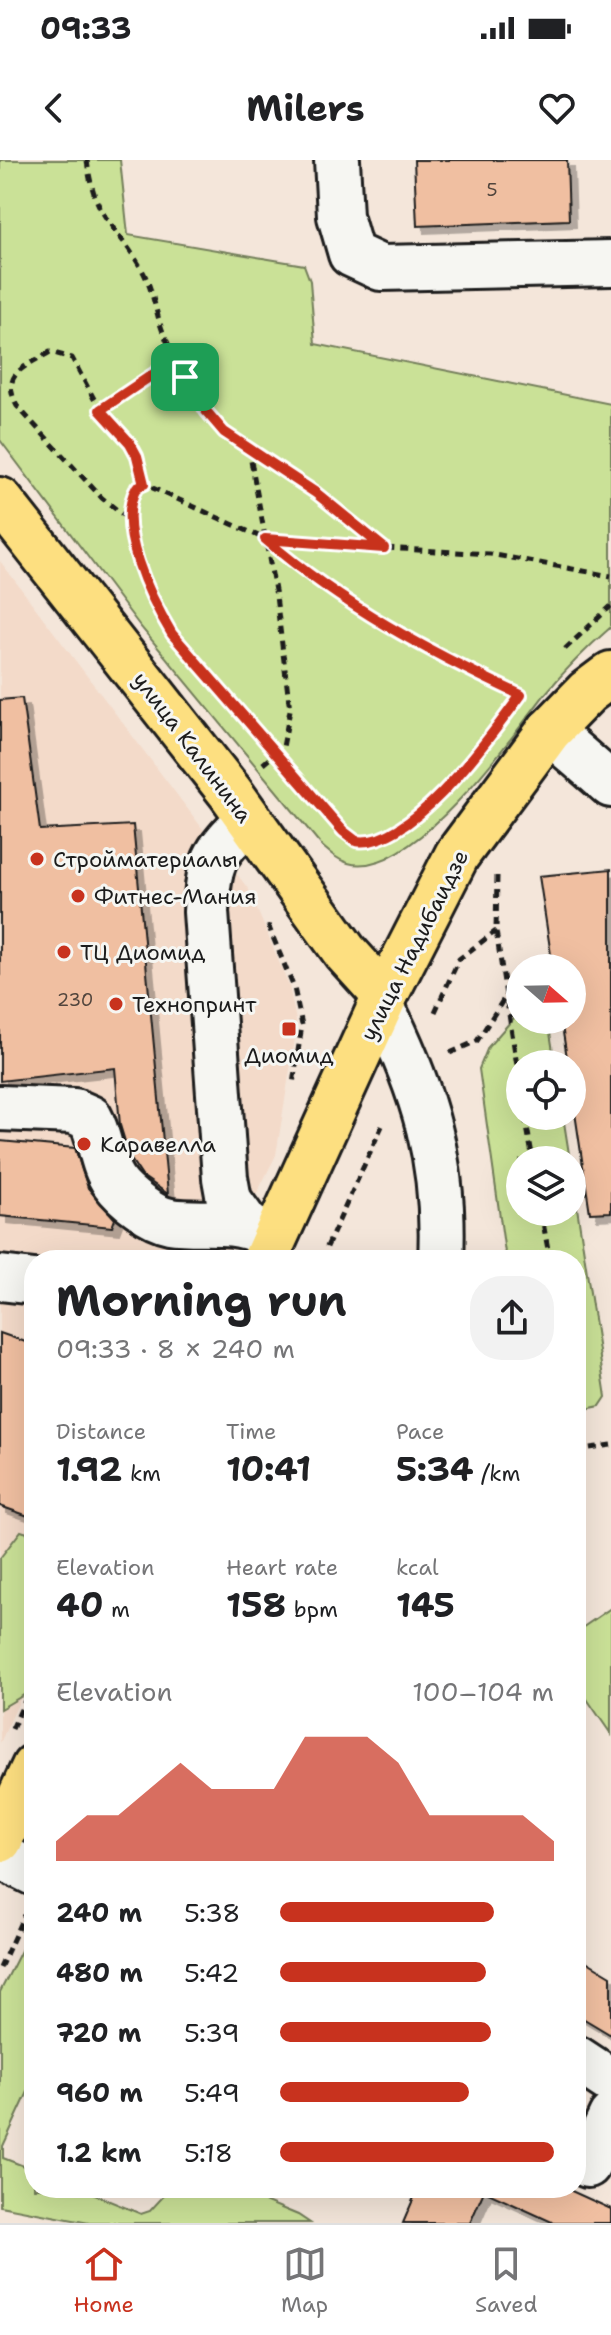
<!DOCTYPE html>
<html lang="en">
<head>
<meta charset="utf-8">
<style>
  :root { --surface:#fff; --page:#f2f2f2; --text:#202124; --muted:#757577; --line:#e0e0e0; --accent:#c8321e }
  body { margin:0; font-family:"Shantell Sans",sans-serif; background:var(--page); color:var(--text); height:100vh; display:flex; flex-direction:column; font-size:30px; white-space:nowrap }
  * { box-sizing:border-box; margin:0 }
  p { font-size:26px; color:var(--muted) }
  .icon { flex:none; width:44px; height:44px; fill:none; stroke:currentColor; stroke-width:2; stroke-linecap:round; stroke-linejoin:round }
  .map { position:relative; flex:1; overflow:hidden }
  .panel { position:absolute; left:24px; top:1090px; width:562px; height:948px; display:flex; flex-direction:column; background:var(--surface); border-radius:32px; box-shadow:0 8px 32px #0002 }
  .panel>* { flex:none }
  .needle { width:52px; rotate:110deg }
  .buttons { position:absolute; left:506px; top:794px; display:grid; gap:16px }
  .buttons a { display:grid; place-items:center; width:80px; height:80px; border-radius:50%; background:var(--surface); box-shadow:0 8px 32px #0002; font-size:40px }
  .pin { position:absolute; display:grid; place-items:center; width:68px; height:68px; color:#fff; margin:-34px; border-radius:16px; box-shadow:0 4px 12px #0006 }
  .round { display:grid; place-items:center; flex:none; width:84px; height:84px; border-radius:32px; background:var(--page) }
  .overview { display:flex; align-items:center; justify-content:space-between; height:136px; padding:0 32px }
  h1 { font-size:44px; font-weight:700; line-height:60px }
  .metrics { display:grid; grid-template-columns:repeat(3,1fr); gap:12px; height:136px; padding:8px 32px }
  .metrics div { display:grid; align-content:center }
  .metrics b { font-size:34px; font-weight:700 }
  .metrics small { font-size:22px; font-weight:400 }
  .metrics p { font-size:22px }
  .chart { height:224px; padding:16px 32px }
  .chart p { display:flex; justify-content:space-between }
  .chart svg { width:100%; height:144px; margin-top:8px; fill:var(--accent); opacity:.7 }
  ul { padding:0 32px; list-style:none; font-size:26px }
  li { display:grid; grid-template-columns:128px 96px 1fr; align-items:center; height:60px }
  li i { height:20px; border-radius:10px; background:var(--accent) }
  .status { display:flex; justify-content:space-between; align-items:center; height:56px; padding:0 40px; background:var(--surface); direction:ltr }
  .status svg { height:22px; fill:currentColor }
  header { display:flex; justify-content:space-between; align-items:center; height:104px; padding:0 32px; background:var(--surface); font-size:36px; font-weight:700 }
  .tab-bar { display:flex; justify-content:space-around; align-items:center; height:112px; border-top:2px solid var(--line); background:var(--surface); font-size:22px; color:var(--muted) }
  .tab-bar a { display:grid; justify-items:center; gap:4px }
  .tab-bar .current { color:var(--accent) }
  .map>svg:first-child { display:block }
  .built { fill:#f3dac9 }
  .green { fill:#cae197; stroke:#737e5a; stroke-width:2 }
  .building { fill:#f0bfa1; stroke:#1c1c1c; stroke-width:2; filter:url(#shadow) }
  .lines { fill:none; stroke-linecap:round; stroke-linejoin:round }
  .minor-casing { stroke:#1c1c1c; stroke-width:50 }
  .major-casing { stroke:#1c1c1c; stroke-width:50 }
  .path { stroke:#1c1c1c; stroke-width:5; stroke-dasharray:8 6; stroke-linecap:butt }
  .minor { stroke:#f6f6f2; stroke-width:44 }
  .major { stroke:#fddf80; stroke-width:44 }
  .route-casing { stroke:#fff; stroke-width:16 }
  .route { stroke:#c8321e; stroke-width:10 }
  .poi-dot { fill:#c8321e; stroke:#f6f6f2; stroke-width:3 }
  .labels { text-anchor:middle; stroke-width:6; stroke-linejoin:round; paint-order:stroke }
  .number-label { font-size:18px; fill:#51453d }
  .street-label { font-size:22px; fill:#1c1c1c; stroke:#f6f6f2 }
  .poi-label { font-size:22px; fill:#1c1c1c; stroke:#f6f6f2; text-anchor:start }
</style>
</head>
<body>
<div class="status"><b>09:33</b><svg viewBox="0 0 49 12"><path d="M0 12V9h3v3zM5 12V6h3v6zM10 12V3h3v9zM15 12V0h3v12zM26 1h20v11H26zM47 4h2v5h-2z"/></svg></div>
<header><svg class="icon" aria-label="back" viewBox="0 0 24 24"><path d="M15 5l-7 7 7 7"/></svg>Milers<svg class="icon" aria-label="heart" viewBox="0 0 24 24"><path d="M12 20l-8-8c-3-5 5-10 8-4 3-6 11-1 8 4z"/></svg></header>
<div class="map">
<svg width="611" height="2063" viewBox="0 0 611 2063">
  <defs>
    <filter id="shadow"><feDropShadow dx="7" dy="7" stdDeviation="0" flood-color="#0004"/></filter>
  </defs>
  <rect width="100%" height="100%" fill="#f4e6da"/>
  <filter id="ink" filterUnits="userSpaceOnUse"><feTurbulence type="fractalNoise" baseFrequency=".0125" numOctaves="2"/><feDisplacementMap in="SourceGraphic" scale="16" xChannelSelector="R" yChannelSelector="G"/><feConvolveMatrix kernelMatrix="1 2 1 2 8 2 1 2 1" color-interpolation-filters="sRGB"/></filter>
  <g filter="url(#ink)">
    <!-- built -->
    <path class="built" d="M0,401l249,329 40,96 8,40 -21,129 -52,105h-190v409l-34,74z"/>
    <!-- green -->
    <g class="green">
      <path d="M0,0h120l8,75 176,30 6,16 5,63 296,60v223c-23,20 -46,43 -65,66 -34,43 -134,188 -198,170 -10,-3 -18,-10 -26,-17l-182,-220 -140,-186z"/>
      <path d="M520,851v9h28l7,44h-35v52h43l7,44h-50v52h52v-37l34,222 -6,9 -24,5v-151h-70l-27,-191 9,-22z"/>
      <path d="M21,1371l13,4v148l-7,10 -27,16v-151z"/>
      <path d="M611,1448v126l-35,-51v-51z"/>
      <path d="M34,1765v154l-31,67v12l31,12v18h44l63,26 9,-3 21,-23h62l65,27 12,8h-221l-89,-17v-214z"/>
    </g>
    <!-- building -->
    <g class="building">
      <path d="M414,0h153l2,60 -152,6z"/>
      <path d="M22,538l18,132 93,-5 35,369 -26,-18 -12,-18 -10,-33 -5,-57 -115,13v-381z"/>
      <path d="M611,709v343l-21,1 -18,-120v-29h-4l-7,-44h11v-52h-19l-14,-92z"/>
      <path d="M0,981l75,7 13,40 27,31 -3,8 -112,-11z"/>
      <path d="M0,1173l34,12v173l-34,-12z"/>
      <path d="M576,1795l35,21v59l-35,-21z"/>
      <path d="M418,2028h147l46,21v14h-57l-70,-32 -14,32h-67z"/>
    </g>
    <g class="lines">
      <defs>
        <g id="minor">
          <path d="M337,0l3,56 11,38 30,14 230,-5"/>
          <path d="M549,571l62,54"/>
          <path d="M381,845c43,86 65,158 60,255"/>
          <path d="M0,948l74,3 16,7c11,20 11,46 24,64 11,15 38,36 56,39 33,5 58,-4 92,11"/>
          <path d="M247,1065l-18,-25 -4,-22 -19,-266c3,-50 6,-58 42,-92"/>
          <path d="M0,1118l34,4"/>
          <path d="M0,1696l34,17"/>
          <path d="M576,1898l35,23"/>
          <path d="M588,2005l23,-49"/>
        </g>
        <g id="major">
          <path d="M0,340l230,292 115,160 40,44"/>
          <path d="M265,1100l120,-264 72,-141 92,-124 38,-39 24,-18"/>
          <path d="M0,1680l34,-73"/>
        </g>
      </defs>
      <!-- minor casing -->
      <use href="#minor" class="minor-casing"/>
      <!-- major casing -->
      <use href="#major" class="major-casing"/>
      <!-- path -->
      <g class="path">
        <path d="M87,0c7,59 28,63 54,108 12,20 14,43 22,64 20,47 44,88 86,118l27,146 14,114 -7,37 -20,17"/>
        <path d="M100,250l76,-51"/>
        <path d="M250,291l66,42 68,55 106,6 121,22"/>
        <path d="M127,358l-25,-20 -85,-92c-17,-33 8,-39 33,-54l22,6 28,52 37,46 7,28"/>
        <path d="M266,380l118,8"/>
        <path d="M565,489l46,-43"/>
        <path d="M448,627c-22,22 -59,59 -92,54l-13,-10c-35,-37 -66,-77 -99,-115 -24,-27 -52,-54 -73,-83 -16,-23 -66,-135 -27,-149l121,55 42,36 69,47 145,73"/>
        <path d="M497,716l-1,55 24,154"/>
        <path d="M268,765l26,63 8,37 -9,59"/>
        <path d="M435,852l24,-53 37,-28"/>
        <path d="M450,893l27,-12 28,-44"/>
        <path d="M525,956l8,44"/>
        <path d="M541,1052l9,48"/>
        <path d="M321,1100l61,-134"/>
        <path d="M576,1256l1,33"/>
        <path d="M576,1290l35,-5"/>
        <path d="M12,1569l22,-48"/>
        <path d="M0,1808l24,-53"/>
      </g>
      <!-- minor -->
      <use href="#minor" class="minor"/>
      <!-- major -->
      <use href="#major" class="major"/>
    </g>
  </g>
  <g class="lines" filter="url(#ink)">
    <defs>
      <path id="route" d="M176,199l30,52 18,21 92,61 68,55 -119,-9c78,67 164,113 256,156 -29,39 -110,155 -165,146l-13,-10 -171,-197c-21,-35 -58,-109 -35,-147l7,-3 -7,-28 -7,-13 -30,-33z"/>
    </defs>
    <!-- route casing -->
    <use href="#route" class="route-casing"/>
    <!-- route -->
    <use href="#route" class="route"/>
  </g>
  <!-- markers -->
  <g class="poi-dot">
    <circle cx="37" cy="699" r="8"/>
    <circle cx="78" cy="736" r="8"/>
    <circle cx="64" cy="792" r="8"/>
    <circle cx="116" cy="844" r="8"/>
    <rect x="281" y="861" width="16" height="16" rx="4"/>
    <circle cx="84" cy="984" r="8"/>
  </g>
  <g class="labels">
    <!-- number labels -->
    <g class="number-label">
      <text x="492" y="36">5</text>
      <text x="75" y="846">230</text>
    </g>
    <!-- street labels -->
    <g class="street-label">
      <text transform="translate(193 587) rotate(53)" y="8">улица Калинина</text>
      <text transform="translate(414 785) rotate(-63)" y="8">улица Надибаидзе</text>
    </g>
    <!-- poi labels -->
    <g class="poi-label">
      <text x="53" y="707">Стройматериалы</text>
      <text x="94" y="744">Фитнес-Мания</text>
      <text x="80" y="800">ТЦ Диомид</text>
      <text x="132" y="852">Технопринт</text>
      <text x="289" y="903" text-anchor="middle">Диомид</text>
      <text x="100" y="992">Каравелла</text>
    </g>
  </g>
</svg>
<div class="buttons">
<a><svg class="needle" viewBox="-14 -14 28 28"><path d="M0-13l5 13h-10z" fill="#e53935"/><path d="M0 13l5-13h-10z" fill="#757577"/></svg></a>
<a><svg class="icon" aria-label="locate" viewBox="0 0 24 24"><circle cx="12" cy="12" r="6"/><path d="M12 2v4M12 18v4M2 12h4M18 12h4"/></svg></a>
<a><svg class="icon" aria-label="layers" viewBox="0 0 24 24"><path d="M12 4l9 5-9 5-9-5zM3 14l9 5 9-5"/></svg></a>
</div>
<div class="pin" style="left:185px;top:217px;background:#1e9e55"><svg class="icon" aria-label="arrive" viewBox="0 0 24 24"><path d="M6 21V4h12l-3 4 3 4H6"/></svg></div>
<section class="panel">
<div class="overview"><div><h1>Morning run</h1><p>09:33 · 8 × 240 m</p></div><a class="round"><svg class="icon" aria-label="share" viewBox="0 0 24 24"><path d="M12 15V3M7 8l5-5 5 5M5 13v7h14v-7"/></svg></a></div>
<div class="metrics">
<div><p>Distance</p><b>1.92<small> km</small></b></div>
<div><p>Time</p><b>10:41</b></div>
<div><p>Pace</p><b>5:34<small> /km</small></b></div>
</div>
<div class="metrics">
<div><p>Elevation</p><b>40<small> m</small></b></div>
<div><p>Heart rate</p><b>158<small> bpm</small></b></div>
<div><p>kcal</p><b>145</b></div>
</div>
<div class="chart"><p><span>Elevation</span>100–104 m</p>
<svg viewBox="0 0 160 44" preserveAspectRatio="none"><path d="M0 44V38L10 30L20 30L30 22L40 14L50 22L60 22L70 22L80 6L90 6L100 6L110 14L120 30L130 30L140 30L150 30L160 38V44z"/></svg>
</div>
<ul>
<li><b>240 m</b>5:38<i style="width:78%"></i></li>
<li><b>480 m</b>5:42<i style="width:75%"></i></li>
<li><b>720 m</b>5:39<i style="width:77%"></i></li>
<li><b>960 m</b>5:49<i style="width:69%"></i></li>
<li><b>1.2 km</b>5:18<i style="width:100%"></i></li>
</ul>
</section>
</div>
<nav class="tab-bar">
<a class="current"><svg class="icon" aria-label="home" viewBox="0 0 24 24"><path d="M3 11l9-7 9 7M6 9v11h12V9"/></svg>Home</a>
<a><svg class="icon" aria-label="map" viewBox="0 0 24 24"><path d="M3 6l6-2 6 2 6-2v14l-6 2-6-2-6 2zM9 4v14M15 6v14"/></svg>Map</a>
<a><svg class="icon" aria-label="saved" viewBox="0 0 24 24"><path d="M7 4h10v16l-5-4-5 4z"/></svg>Saved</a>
</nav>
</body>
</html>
